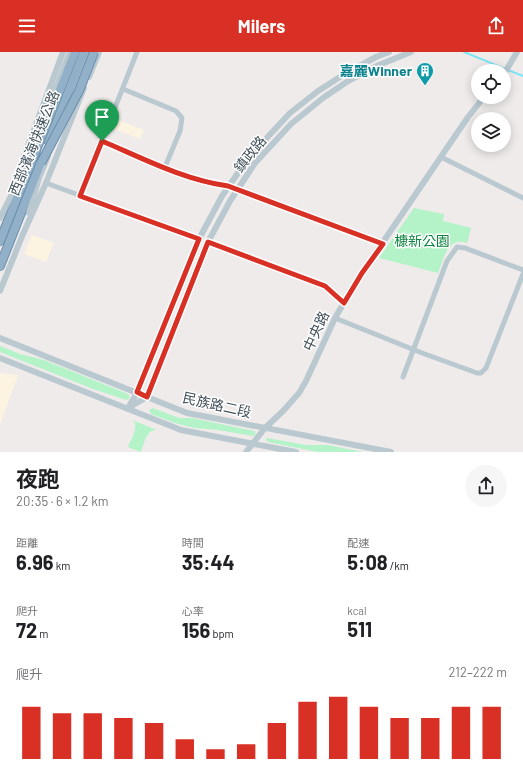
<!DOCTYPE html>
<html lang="zh-TW">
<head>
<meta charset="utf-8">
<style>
  :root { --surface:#fff; --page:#f6f6f6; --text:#202124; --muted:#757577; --accent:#d93025 }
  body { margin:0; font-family:Barlow,"Noto Sans TC",sans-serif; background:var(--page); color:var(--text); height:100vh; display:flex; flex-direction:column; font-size:15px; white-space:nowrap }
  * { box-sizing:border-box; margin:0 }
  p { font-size:13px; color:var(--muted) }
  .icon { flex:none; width:22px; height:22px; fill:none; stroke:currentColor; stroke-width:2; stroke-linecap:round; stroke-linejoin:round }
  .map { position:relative; height:400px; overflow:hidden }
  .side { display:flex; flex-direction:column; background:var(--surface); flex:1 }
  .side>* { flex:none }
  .fabs { position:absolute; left:471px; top:12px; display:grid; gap:8px }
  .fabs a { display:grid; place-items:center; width:40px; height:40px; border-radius:50%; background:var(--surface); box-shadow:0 2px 10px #0003; font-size:20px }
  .pin { position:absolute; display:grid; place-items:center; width:34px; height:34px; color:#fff; margin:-41px -17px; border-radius:50% 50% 50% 0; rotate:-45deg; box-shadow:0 0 4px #0007 }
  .pin .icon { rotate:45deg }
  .round { display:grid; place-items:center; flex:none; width:42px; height:42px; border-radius:21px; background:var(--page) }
  .overview { display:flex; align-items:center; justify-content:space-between; height:68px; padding:0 16px }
  h1 { font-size:22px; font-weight:700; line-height:30px }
  .figures { display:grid; grid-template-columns:repeat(3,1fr); gap:6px; height:68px; padding:4px 16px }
  .figures div { display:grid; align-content:center }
  .figures b { font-size:20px; font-weight:700 }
  .figures small { font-size:11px; font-weight:400 }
  .figures p { font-size:11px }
  .chart { height:112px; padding:8px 16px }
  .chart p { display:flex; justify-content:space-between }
  .chart svg { width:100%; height:72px; margin-top:4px; stroke:var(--accent); stroke-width:6 }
  header { display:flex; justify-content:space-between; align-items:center; height:52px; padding:0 16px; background:var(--accent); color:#fff; font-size:18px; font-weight:700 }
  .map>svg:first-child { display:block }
  .commercial { fill:#fdf3e1 }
  .green { fill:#b3f3c7 }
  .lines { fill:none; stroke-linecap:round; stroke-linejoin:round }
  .stream { stroke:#7be4f5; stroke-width:2 }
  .trunk-casing { stroke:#698ead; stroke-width:10 }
  .minor { stroke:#bac8d0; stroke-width:5 }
  .tertiary { stroke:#bac8d0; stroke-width:6 }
  .trunk { stroke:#92b0c8; stroke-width:8 }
  .trunk-bridge-casing { stroke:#698ead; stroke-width:10; stroke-linecap:butt }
  .trunk-bridge { stroke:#92b0c8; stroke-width:8 }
  .route-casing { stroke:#fff; stroke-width:8 }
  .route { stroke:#d93025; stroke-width:5 }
  .labels { text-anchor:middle; stroke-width:3; stroke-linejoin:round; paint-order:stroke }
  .culture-label { font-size:14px; font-weight:bold; fill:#0d838f; stroke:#fff; text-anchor:end }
  .street-label { font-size:14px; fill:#42515b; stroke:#fff }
  .park-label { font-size:14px; fill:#0d833f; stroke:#fff }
</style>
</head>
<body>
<header><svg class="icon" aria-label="menu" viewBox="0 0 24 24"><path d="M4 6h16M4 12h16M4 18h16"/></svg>Milers<svg class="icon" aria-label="share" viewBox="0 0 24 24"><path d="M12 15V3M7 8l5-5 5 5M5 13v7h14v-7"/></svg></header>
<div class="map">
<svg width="523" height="400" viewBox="0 0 523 400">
  <rect width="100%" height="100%" fill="#efebeb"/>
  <!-- commercial -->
  <g class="commercial">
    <path d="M118,68l26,10 -4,9 -26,-10z"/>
    <path d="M32,183l22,8 -8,19 -22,-8z"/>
    <path d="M0,321l18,2 -18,50z"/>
  </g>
  <!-- green -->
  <g class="green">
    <path d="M414,156l30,6 -1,7 28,7 -4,15c-20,-7 -23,16 -29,30l-59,-15z"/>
    <path d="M0,294l20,8 24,6 84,34 2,4 -4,2 -33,-11 -93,-37z"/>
    <path d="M153,356l26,10h13l62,13 2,3 -3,2 -35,-6 -23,-2 -17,-4 -27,-10 -2,-4z"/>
    <path d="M132,368l25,10c-11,-1 -13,14 -16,22l-13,-5c3,-8 12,-21 4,-27z"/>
    <path d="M267,386l39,7h22l34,7h-44l-50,-10 -2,-3z"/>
  </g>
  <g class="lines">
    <!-- stream -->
    <path class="stream" d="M464,0l59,24"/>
    <defs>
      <g id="trunk">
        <path d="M49,90l35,-90"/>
        <path d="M0,189l75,-189"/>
        <path d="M0,214l43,-109"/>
      </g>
    </defs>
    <!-- trunk casing -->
    <use href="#trunk" class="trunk-casing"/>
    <!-- minor -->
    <g class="minor">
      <path d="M123,37l53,22 6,7 -2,13 -15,36"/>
      <path d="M102,89c40,17 82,39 126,45l155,58"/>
      <path d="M441,105l82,41"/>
      <path d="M46,131l153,56"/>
      <path d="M80,144l57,-144"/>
      <path d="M208,190l117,44 19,17"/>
      <path d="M335,266l87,35 55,20h4l5,-5 37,-94"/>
      <path d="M403,325l44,-116 10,-14 8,1 58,22"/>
    </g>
    <!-- tertiary -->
    <g class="tertiary">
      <path d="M504,22l13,-22"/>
      <path d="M89,25l10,-25"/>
      <path d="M69,51l20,-51"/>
      <path d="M23,107l40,-107"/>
      <path d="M29,161l10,-35 9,-22"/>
      <path d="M0,166l23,-46 47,-120"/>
      <path d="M0,239l23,-57 23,-51 38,-95"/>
      <path d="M0,286l187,75 204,39"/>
      <path d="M0,306l181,72 115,22"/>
      <path d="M128,356l19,-11 61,-155 22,-41 25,-38 36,-39 32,-26 25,-17 31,-16 32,-13"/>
      <path d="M128,356l9,-15 62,-154 23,-43 27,-39 41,-44 28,-22 25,-16 33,-18 13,-5"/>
      <path d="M246,400l19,-24 18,-17 16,-18 7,-12 29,-63 11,-19 16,-26 106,-156 16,-20"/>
    </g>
    <!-- trunk -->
    <use href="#trunk" class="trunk"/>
    <defs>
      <path id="trunk-bridge" d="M41,111l38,-72 15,-39"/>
    </defs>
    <!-- trunk-bridge casing -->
    <use href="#trunk-bridge" class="trunk-bridge-casing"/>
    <!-- trunk-bridge -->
    <use href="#trunk-bridge" class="trunk-bridge"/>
  </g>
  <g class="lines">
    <defs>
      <path id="route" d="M102,89c40,17 82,39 126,45l155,58 -21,29 -18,30 -19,-17 -117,-44 -61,155 -10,-5 62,-153 -119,-43z"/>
    </defs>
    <!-- route casing -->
    <use href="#route" class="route-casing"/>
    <!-- route -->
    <use href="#route" class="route"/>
  </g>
  <!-- icons -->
  <defs>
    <symbol id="building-pin" viewBox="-11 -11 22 30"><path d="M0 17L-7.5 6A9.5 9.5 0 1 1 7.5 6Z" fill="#0f9aa8" stroke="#fff"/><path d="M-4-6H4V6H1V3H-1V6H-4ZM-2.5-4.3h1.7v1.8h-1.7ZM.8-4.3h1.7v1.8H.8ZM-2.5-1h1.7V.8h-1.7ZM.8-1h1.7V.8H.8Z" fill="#fff"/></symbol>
  </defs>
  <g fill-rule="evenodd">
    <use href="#building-pin" x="415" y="9" width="20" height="27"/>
  </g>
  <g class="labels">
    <!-- culture labels -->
    <g class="culture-label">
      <text x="412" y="24">嘉麗Winner</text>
    </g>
    <!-- street labels -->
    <g class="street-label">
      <text transform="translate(34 91) rotate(-68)" y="5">西部濱海快速公路</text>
      <text transform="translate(250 102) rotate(-51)" y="5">鎮政路</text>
      <text transform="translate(316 279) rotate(-65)" y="5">中央路</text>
      <text transform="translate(217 353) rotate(13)" y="5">民族路二段</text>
    </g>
    <!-- park labels -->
    <g class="park-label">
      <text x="422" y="194">槺新公園</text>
    </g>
  </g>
</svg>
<div class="fabs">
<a><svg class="icon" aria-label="locate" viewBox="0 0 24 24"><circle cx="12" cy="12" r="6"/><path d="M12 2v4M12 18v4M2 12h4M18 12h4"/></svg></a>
<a><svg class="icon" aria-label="layers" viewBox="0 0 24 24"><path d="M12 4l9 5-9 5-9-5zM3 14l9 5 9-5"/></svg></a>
</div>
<div class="pin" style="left:102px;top:89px;background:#1e9e55"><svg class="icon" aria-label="arrive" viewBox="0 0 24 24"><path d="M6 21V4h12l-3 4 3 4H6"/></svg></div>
</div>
<section class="side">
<div class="overview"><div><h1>夜跑</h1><p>20:35 · 6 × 1.2 km</p></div><a class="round"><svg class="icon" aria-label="share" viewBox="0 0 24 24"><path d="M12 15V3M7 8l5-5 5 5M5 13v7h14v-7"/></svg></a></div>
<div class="figures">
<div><p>距離</p><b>6.96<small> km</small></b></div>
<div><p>時間</p><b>35:44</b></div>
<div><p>配速</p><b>5:08<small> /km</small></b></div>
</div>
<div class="figures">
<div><p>爬升</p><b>72<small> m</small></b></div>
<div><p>心率</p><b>156<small> bpm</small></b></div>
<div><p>kcal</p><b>511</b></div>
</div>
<div class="chart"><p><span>爬升</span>212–222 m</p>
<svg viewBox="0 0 160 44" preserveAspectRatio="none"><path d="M5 44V12M15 44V16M25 44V16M35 44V19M45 44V22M55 44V32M65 44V38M75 44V35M85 44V22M95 44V9M105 44V6M115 44V12M125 44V19M135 44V19M145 44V12M155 44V12"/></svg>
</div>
</section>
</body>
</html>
